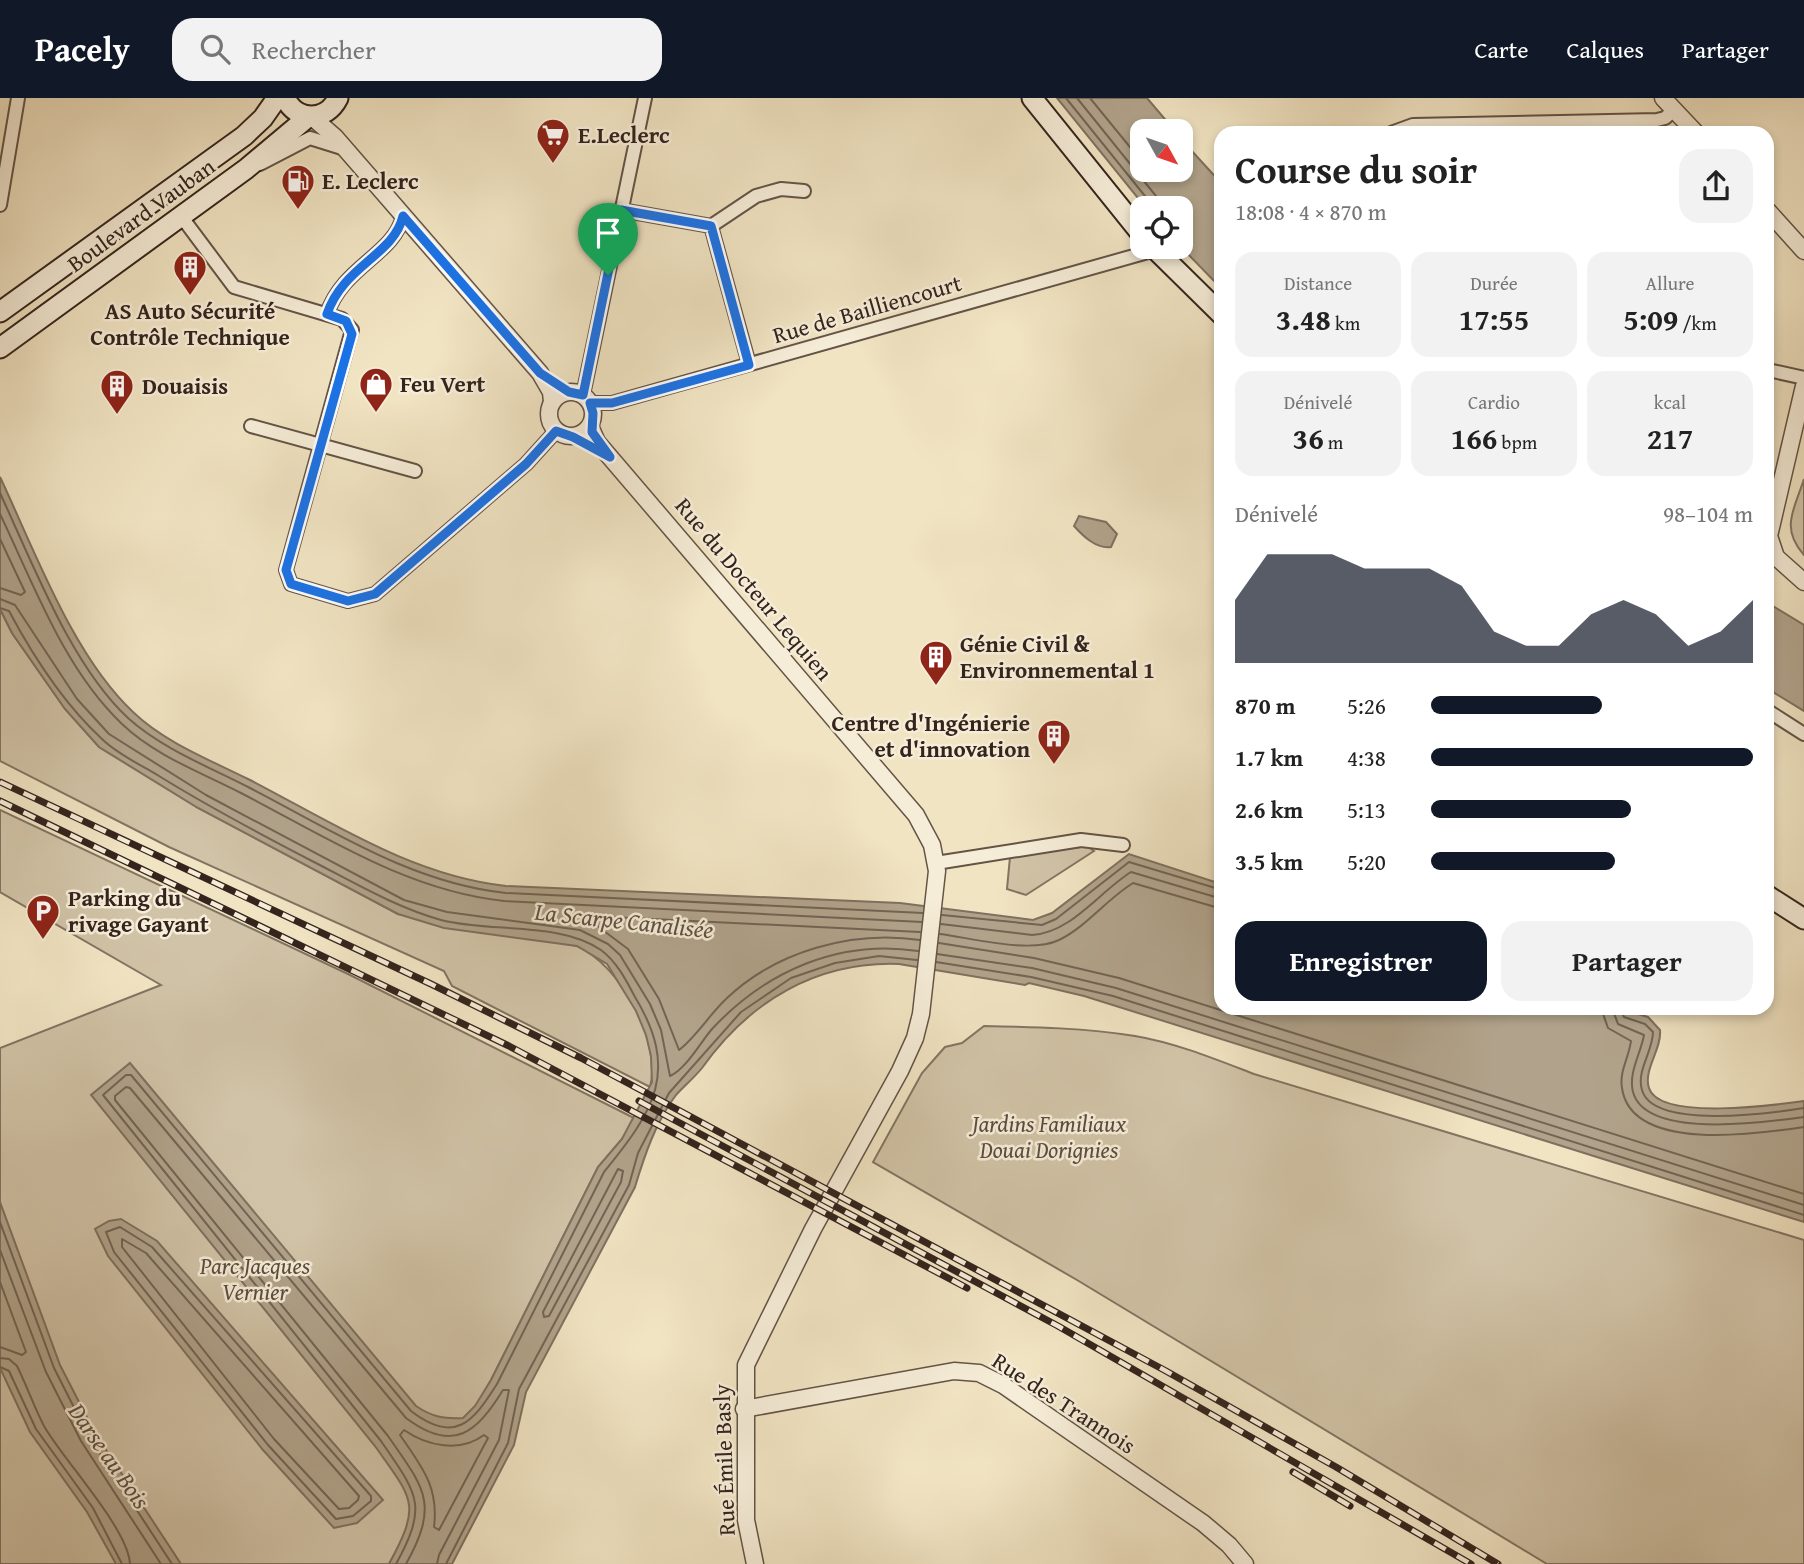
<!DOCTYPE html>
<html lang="fr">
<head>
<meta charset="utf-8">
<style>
  :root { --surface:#fff; --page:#f2f2f2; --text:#222; --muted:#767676; --accent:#111827 }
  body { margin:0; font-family:"Gentium Book Plus",serif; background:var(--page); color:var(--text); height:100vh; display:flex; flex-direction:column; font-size:26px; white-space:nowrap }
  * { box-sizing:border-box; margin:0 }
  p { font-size:23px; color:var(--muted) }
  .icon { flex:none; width:38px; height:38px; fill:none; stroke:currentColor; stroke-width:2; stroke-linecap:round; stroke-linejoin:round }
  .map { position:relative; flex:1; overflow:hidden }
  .side { position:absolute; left:1214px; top:28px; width:560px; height:889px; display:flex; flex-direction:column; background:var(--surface); border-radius:21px; box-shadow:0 4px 10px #0003 }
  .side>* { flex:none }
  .needle { width:46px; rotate:130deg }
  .fabs { position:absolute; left:1130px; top:21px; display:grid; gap:14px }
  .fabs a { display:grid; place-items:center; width:63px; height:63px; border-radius:14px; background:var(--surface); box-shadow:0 4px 10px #0003; font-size:35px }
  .pin { position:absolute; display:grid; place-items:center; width:60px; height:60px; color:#fff; margin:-72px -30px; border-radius:50% 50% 50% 0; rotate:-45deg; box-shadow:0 0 7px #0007 }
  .pin .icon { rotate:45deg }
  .round { display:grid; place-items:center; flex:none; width:74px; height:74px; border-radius:21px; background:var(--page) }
  .summary { display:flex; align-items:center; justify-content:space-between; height:119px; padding:0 21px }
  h1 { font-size:38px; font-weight:600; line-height:52px }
  .figures { display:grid; grid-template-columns:repeat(3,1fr); gap:10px; height:119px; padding:7px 21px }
  .figures div { display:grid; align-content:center; border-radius:18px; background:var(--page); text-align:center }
  .figures b { font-size:30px; font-weight:600 }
  .figures small { font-size:19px; font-weight:400 }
  .figures p { font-size:19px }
  .chart { height:196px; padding:14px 21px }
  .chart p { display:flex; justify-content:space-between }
  .chart svg { width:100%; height:126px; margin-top:7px; fill:var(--accent); opacity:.7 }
  .cta { display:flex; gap:14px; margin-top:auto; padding:14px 21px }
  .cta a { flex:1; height:80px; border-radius:21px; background:var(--accent); color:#fff; font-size:28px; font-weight:600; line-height:80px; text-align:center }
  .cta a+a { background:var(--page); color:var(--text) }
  ul { padding:0 21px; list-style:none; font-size:23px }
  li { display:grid; grid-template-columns:112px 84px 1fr; align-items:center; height:52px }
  li i { height:18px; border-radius:9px; background:var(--accent) }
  header { display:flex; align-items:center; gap:42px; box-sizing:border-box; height:98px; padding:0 35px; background:var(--accent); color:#fff }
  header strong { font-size:33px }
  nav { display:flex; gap:38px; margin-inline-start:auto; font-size:24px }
  .search { width:490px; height:63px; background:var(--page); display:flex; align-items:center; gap:18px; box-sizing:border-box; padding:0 24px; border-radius:21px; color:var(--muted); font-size:26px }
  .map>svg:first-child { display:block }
  .green { fill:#d1c3a7; stroke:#827462; stroke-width:2 }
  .water { fill:#b1a38b; stroke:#7f705f; stroke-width:2 }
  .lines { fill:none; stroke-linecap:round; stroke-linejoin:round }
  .shore { stroke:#726454; stroke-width:2 }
  .minor-casing { stroke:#635446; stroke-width:16 }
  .tertiary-casing { stroke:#635446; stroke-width:19 }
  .secondary-casing { stroke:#34241d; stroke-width:23 }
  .minor { stroke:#f6edd8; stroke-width:12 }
  .tertiary { stroke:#f6edd8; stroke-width:16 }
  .secondary { stroke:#f6edd8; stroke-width:19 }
  .rail-casing { stroke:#34241d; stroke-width:7 }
  .rail { stroke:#f6edd8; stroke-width:4.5; stroke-dasharray:13; stroke-linecap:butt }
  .route-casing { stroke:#fff; stroke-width:14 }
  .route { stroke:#1a73e8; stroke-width:9 }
  .labels { text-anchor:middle; stroke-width:5; stroke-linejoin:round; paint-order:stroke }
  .poi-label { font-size:23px; font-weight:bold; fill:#34241d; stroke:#f6edd8; text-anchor:start }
  .street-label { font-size:23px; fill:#34241d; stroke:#f6edd8 }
  .park-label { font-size:23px; font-style:italic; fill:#5b4c40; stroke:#f6edd8 }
  .water-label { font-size:24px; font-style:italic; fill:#605044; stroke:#f6edd8 }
</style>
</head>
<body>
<header>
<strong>Pacely</strong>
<div class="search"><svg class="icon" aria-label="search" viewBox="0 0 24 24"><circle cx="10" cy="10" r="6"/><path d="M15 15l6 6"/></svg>Rechercher</div>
<nav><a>Carte</a><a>Calques</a><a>Partager</a></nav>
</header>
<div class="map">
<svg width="1804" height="1466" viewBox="0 0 1804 1466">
  <rect width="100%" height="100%" fill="#f1e4c3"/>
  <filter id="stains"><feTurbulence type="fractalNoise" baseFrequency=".00286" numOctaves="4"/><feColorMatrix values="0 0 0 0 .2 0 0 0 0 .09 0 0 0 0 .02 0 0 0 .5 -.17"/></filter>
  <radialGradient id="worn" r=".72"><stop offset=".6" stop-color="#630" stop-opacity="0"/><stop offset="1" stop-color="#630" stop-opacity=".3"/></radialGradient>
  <!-- green -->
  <g class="green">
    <path d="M1804,381v76c-24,-27 -10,-45 0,-76z"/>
    <path d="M0,511l12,24 53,76 34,38 99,61 200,106 179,32c42,18 85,95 73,141l-198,-101 -8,-15 -275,-124 -169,-86z"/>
    <path d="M0,712l348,164 286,144 -12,21 -24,28 -107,213 -102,184h-389v-516l161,-63 -161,-93z"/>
    <path d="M1087,748l7,5 -68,44 -19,-6 3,-32z"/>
    <path d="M984,928c51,1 101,2 151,10 41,7 80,23 119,38l550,166v324h-257l-470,-284 -204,-118 49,-89 23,-26 17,-4z"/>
  </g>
  <!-- water -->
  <g class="water">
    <path d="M1057,0h90l28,33h-32v39h38v-31l40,44v105l-40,-41v-39h-35z"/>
    <path d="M0,379c35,74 73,179 133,235 31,30 77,48 115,67 82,42 164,97 258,107l394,17 133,17 19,-7 77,-59 92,30 1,124h396l30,9 12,13c2,19 -17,40 -11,58 10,33 127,17 155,13v121l-720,-226 -55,-13 -4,2 -126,-21c-83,-3 -150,38 -197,104 -8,10 -18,18 -26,27 -20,26 -32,62 -41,92l-109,205 -12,53 -62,119h-63c33,-61 24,-64 -14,-118l-284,-351 39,-32 286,343c16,11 28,13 47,12l12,-12 16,-26 107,-213 24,-28 30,-57 -1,-26 -5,-21 -10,-24 -29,-47 -30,-18 -133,-18 -46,-14 -200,-106 -99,-61 -34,-38 -53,-76 -12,-24z"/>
    <path d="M1079,418l27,6 11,12 -6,13c-15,2 -28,-11 -37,-21z"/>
    <path d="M1768,505l36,22v86l-36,-22z"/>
    <path d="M0,1104l60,163 35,68 86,131h-65l-29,-52 -57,-80 -30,-64z"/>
    <path d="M121,1121l36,22 226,259 -26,23 -23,5 -71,-78 -155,-194 -13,-27 14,-8z"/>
  </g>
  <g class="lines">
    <!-- shore -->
    <g class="shore">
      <path d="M1066,0l83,103 2,7"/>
      <path d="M1077,0l79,98 3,12"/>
      <path d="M1090,0l53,65"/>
      <path d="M0,395c33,71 71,172 128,225 33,30 81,49 120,69 82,42 163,96 258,106l417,20"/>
      <path d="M0,416c34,71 64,155 122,210 32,31 80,49 119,69 85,44 167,98 263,108l418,21"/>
      <path d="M0,441l25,53 -4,3 -21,-7"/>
      <path d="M0,501l15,6 62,94 32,35 97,61 198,105 43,12 133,18 28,14 12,11 30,49 11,26 9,46c16,-7 30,-33 42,-47 54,-58 127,-90 206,-78"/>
      <path d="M0,510l9,3c24,45 55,93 93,128 15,15 39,26 57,37 50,31 101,58 153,85 43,22 83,46 129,59 49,13 118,1 160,30 16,12 25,30 34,47 45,74 19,114 -31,175l-107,212c-24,38 -42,61 -86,27l-280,-336h-5l-23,20 278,346c36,53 48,63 15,123"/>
      <path d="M942,817l100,10 14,-6 73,-57 93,28"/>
      <path d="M941,826l91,11c39,-2 67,-43 99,-63l91,27"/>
      <path d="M940,836c32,4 90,20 119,6 27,-13 48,-41 74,-57l89,26"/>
      <path d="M920,842c-68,-10 -144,11 -194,59 -16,15 -30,38 -47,51l-20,-51 -31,-50 -40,-30 3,-3 329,16"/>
      <path d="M939,845l95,15 85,20 685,216"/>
      <path d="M937,856l95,14 84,20 688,217"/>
      <path d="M936,864l95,15 82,19 691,219"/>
      <path d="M1601,910l7,20 23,13c-2,16 -12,31 -9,47 9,65 136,46 182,39"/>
      <path d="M1612,910l6,16 26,11c-3,18 -16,38 -11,57 13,48 134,30 171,25"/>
      <path d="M1620,910l4,9 21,7 8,8c0,19 -17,39 -11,58 11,40 130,23 162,18"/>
      <path d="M618,1071l5,2 -2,11 -72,134 -5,1 -1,-5z"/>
      <path d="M0,1124l54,146 35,69 83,127"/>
      <path d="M120,1129l32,20 219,249v5l-18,15 -17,3 -68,-74 -154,-193 -8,-20z"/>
      <path d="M122,1141l24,14 213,243 -1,4 -9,8 -10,1 -65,-70 -152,-192z"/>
      <path d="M0,1152l46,122 35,69 80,123"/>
      <path d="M0,1184l26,70 -4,3 -22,-8"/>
      <path d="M0,1260l9,1 8,7c10,20 17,41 27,60 19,34 84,102 86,138"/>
      <path d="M0,1269l9,4 27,58 57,79 29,56"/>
      <path d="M404,1332c23,16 56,23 80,5l4,3 -49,92 -5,-3c5,-40 -12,-60 -34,-92z"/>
      <path d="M406,1466c34,-61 18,-76 -18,-128l-273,-336v-4l11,-9 4,1 276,330c48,36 71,14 97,-28h6l-10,50 -60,115 -2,9"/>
      <path d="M446,1466l62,-121 11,-54 110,-204 9,-32 31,-60 72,-81 50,-34 44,-15 44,-7 38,4"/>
    </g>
    <defs>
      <g id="minor">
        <path d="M1391,35l22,-8 244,-5 8,-2 9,-8"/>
        <path d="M260,66l50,-26 32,10"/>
        <path d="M0,107l18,-107"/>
        <path d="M621,112l90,16 45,-30 25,-7 23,2"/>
        <path d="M181,118l53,71 108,32 10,11 -66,240 5,14 57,17 27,-7 151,-130 30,-33"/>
        <path d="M711,128l38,138"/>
        <path d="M327,216c16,-48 67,-59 76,-98"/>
        <path d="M1768,272l36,8"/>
        <path d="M583,297l62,-297"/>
        <path d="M590,305h22l543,-153"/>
        <path d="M251,328l164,45"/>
        <path d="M1768,613l36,23"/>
        <path d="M936,765l145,-23 42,5"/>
      </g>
      <g id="tertiary">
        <path d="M1663,0l33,35"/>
        <path d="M312,19l23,20 205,236 11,19 1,10"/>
        <path d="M1768,113l36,40"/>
        <path d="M1804,288l-35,150 7,21 28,25"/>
        <circle cx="571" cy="316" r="22"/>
        <path d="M590,328l7,16 319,373 16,30 5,26 -16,143 -6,24 -15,33 -87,158 -67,136v155l9,44"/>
        <path d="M744,1311l210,-38 25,2 24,12 200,138 26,22 16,19"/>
      </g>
      <g id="secondary">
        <path d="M285,0c12,24 41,24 53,0"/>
        <path d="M1032,0l111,138"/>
        <path d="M1153,149l69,68"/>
        <path d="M0,214l244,-176 19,-18 14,-20"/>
        <path d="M0,250l246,-179 62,-52"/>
        <path d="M1768,798l36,23"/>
      </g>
    </defs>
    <!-- minor casing -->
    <use href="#minor" class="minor-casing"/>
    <!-- tertiary casing -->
    <use href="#tertiary" class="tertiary-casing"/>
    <!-- secondary casing -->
    <use href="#secondary" class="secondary-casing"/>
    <!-- minor -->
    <use href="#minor" class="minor"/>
    <!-- tertiary -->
    <use href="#tertiary" class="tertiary"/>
    <!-- secondary -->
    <use href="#secondary" class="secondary"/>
    <defs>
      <g id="rail">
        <path d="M0,684l431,202 150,74 585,313 170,96 162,97"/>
        <path d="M0,703l509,245 458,242"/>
        <path d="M639,1003l419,225 413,238"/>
        <path d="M1293,1374l57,34"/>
      </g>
    </defs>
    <!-- rail casing -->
    <use href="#rail" class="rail-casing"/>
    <!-- rail -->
    <use href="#rail" class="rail"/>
  </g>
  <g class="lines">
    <defs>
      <path id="route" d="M621,112l90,16 38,139 -137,38h-22l3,10 -1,19 18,25 -37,-20 -17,-6 -30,33 -151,130 -27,7 -57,-17 -5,-14 66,-236 -6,-13 -19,-7c16,-48 67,-59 76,-98l137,157 29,19 14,3z"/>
    </defs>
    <!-- route casing -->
    <use href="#route" class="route-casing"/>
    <!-- route -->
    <use href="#route" class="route"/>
  </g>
  <!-- icons -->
  <defs>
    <symbol id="supermarket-pin" viewBox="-11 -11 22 30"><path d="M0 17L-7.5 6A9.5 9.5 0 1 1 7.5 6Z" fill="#8f2418" stroke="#f6edd8"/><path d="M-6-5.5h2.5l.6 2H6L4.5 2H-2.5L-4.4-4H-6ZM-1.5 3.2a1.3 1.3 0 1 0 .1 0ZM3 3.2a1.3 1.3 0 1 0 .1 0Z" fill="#fff"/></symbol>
    <symbol id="fuel-pin" viewBox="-11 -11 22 30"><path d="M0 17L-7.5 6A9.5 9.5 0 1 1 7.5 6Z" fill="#8f2418" stroke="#f6edd8"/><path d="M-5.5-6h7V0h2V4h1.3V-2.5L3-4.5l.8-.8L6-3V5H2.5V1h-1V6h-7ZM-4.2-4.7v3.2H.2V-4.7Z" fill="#fff"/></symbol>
    <symbol id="building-pin" viewBox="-11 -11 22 30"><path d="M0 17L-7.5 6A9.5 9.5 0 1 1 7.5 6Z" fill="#8f2418" stroke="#f6edd8"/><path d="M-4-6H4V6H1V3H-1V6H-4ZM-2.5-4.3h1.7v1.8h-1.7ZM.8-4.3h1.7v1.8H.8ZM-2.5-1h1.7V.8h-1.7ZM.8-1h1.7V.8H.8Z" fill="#fff"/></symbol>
    <symbol id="shop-pin" viewBox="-11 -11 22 30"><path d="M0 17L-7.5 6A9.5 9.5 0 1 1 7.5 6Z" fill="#8f2418" stroke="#f6edd8"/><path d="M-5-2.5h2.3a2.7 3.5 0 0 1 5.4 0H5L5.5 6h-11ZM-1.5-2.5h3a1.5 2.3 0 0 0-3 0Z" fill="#fff"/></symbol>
    <symbol id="parking-pin" viewBox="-11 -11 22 30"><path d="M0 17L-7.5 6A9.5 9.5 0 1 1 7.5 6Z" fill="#8f2418" stroke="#f6edd8"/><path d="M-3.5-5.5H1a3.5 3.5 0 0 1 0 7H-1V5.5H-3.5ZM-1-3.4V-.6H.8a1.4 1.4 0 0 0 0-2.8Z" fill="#fff"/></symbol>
  </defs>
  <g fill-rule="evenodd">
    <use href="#supermarket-pin" x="534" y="18" width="38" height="52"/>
    <use href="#fuel-pin" x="279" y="64" width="38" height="52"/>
    <use href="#building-pin" x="171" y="150" width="38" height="52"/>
    <use href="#shop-pin" x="357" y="267" width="38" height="52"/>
    <use href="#building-pin" x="98" y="269" width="38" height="52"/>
    <use href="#building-pin" x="917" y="540" width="38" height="52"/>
    <use href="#building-pin" x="1035" y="619" width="38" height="52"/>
    <use href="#parking-pin" x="24" y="794" width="38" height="52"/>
  </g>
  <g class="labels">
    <!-- poi labels -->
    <g class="poi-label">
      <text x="578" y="45">E.Leclerc</text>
      <text x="322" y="91">E. Leclerc</text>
      <text x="190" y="221" text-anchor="middle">AS Auto Sécurité<tspan x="190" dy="26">Contrôle Technique</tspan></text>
      <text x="400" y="294">Feu Vert</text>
      <text x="142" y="296">Douaisis</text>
      <text x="960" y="554">Génie Civil &amp;<tspan x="960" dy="26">Environnemental 1</tspan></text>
      <text x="1030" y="633" text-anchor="end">Centre d'Ingénierie<tspan x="1030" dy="26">et d'innovation</tspan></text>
      <text x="68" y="808">Parking du<tspan x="68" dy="26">rivage Gayant</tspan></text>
    </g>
    <!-- street labels -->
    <g class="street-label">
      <text transform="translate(141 117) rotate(-36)" y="8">Boulevard Vauban</text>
      <text transform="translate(867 211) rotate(-16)" y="8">Rue de Bailliencourt</text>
      <text transform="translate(754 491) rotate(50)" y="8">Rue du Docteur Lequien</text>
      <text transform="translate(1064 1305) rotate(33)" y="8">Rue des Trannois</text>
      <text transform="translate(724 1362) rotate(-92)" y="8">Rue Émile Basly</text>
    </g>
    <!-- park labels -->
    <g class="park-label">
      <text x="1049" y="1034">Jardins Familiaux<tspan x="1049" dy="26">Douai Dorignies</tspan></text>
      <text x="255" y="1176">Parc Jacques<tspan x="255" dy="26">Vernier</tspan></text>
    </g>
    <!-- water labels -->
    <g class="water-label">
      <text transform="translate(624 823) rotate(6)" y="8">La Scarpe Canalisée</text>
      <text transform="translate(109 1358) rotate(55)" y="8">Darse au Bois</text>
    </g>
  </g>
  <rect width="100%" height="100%" filter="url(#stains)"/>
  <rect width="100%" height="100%" fill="url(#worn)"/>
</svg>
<div class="fabs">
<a><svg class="needle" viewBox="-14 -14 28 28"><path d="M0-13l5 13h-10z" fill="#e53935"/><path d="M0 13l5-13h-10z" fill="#767676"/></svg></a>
<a><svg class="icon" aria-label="locate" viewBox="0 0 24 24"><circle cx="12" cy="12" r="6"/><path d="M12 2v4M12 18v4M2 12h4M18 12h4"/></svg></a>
</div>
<div class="pin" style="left:608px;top:177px;background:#1e9e55"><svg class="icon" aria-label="arrive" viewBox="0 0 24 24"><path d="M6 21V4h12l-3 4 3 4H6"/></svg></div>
<section class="side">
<div class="summary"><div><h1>Course du soir</h1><p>18:08 · 4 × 870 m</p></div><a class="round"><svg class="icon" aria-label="share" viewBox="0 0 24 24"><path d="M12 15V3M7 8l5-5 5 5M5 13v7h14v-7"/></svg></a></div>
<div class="figures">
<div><p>Distance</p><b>3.48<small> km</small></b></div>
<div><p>Durée</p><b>17:55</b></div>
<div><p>Allure</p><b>5:09<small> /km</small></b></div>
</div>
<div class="figures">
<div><p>Dénivelé</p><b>36<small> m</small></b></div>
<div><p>Cardio</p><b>166<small> bpm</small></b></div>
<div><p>kcal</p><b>217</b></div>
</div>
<div class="chart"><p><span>Dénivelé</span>98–104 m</p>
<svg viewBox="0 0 160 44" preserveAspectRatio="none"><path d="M0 44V22L10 6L20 6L30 6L40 11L50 11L60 11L70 17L80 33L90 38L100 38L110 27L120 22L130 27L140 38L150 33L160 22V44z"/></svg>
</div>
<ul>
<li><b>870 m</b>5:26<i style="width:53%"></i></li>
<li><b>1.7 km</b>4:38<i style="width:100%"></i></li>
<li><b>2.6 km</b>5:13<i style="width:62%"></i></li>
<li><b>3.5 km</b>5:20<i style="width:57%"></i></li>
</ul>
<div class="cta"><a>Enregistrer</a><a>Partager</a></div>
</section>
</div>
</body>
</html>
